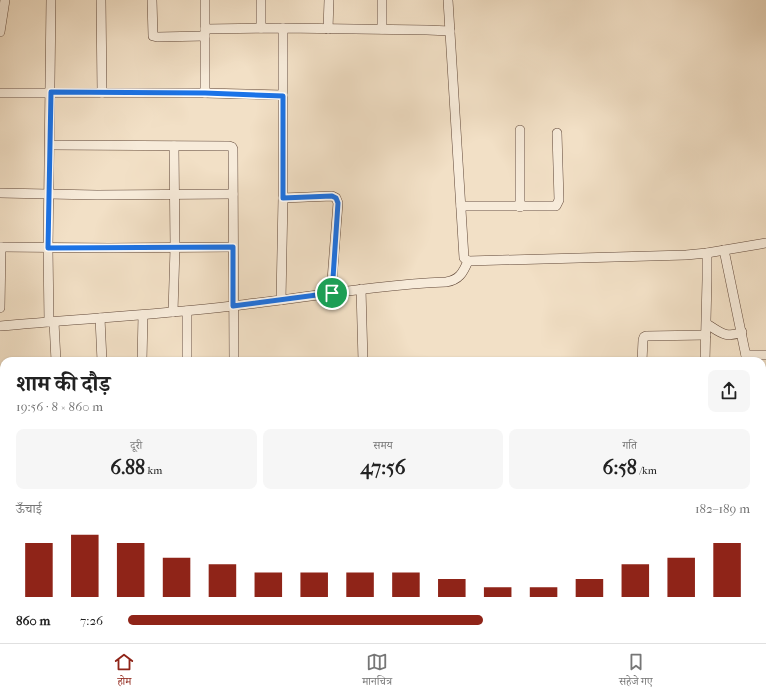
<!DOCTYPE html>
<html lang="hi">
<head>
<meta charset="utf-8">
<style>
  :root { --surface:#fff; --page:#f6f6f6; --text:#222; --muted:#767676; --line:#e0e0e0; --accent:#8f2418 }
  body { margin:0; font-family:"IM FELL French Canon","Noto Serif Devanagari",serif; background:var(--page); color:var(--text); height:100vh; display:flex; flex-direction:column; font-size:15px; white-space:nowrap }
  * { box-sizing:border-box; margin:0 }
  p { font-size:13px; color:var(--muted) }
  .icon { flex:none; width:22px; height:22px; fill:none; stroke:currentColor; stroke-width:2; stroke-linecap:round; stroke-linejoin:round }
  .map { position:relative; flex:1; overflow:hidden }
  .sheet { position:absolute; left:0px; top:357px; width:766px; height:286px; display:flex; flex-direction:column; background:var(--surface); border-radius:12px 12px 0 0; box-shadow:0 1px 3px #0004 }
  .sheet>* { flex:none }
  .pin { position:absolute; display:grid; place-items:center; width:34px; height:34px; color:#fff; margin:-17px; border:2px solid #fff; border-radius:50%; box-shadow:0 1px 4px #0007 }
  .round { display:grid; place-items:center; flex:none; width:42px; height:42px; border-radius:8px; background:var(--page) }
  .head { display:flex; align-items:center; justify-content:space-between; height:68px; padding:0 16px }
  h1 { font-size:22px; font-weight:700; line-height:30px }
  .figures { display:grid; grid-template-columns:repeat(3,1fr); gap:6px; height:68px; padding:4px 16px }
  .figures div { display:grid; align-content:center; border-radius:8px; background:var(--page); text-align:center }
  .figures b { font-size:20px; font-weight:700 }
  .figures small { font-size:11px; font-weight:400 }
  .figures p { font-size:11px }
  .chart { height:112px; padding:8px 16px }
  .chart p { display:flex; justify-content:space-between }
  .chart svg { width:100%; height:72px; margin-top:4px; stroke:var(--accent); stroke-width:6 }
  ul { padding:0 16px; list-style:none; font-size:13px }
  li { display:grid; grid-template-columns:64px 48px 1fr; align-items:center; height:30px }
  li i { height:10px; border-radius:5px; background:var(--accent) }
  .menu { display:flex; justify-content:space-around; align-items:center; height:56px; border-top:1px solid var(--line); background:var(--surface); font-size:11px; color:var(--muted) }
  .menu a { display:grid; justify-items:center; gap:2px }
  .menu .on { color:var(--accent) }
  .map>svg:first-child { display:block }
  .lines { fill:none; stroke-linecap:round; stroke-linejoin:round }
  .minor-casing { stroke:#604738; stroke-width:10 }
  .minor { stroke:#f7ebda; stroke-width:9 }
  .route-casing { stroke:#fff; stroke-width:8 }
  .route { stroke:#1a73e8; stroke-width:5 }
</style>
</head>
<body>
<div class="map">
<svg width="766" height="643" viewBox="0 0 766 643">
  <rect width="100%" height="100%" fill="#f2e0c6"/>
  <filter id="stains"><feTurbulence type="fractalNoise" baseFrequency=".005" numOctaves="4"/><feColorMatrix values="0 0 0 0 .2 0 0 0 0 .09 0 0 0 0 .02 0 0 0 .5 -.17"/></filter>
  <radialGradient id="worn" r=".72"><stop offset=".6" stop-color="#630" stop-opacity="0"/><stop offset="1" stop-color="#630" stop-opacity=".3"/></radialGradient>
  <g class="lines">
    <defs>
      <g id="minor">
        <path d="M101,0l1,93"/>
        <path d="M152,0l1,36 4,1 48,-1"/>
        <path d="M205,0v93"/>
        <path d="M261,0v28"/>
        <path d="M382,0v29"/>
        <path d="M448,0l16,258 4,3"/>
        <path d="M205,29l78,-1 144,2 23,1"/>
        <path d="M328,29l1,-29"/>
        <path d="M0,32l5,-32"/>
        <path d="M0,93h205l78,2"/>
        <path d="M520,130v77"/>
        <path d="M50,145l179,1 3,1 1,2 1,212"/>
        <path d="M0,193l97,2 136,-1"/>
        <path d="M283,198l49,-2 4,2 2,5 -7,90"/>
        <path d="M461,206h95l3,-6 -2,-67"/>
        <path d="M0,247l109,1 124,-1"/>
        <path d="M724,250l23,111"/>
        <path d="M468,261l218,-6 21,-2 59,-10"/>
        <path d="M361,289l2,72"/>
        <path d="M281,300l2,-102v-170"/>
        <path d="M0,308l1,-61"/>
        <path d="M173,312l2,-64 -1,-102"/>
        <path d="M100,318l2,43"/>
        <path d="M49,322l-1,-74 3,-248"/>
        <path d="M54,322l2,39"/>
        <path d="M707,324c13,8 19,15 35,8"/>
        <path d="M0,326c77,-7 155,-11 232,-20 72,-8 142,-21 214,-24 13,-2 17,-9 22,-21"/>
        <path d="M746,355h20"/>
        <path d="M142,361l1,-46"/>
        <path d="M187,361v-50"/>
        <path d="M642,361l1,-21 1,-3 2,-1 60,-1"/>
        <path d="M705,361l2,-81v-27"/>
        <path d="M0,383l4,-1"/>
        <path d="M762,386l4,2"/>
        <path d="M762,425l4,-1"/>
        <path d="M0,439l4,-1"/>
        <path d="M0,568h4"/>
        <path d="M129,639v4"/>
        <path d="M215,639v4"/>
        <path d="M384,639v4"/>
        <path d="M586,639l78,2"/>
        <path d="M711,643v-4"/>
      </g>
    </defs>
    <!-- minor casing -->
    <use href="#minor" class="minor-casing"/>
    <!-- minor -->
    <use href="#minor" class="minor"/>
  </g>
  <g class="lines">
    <defs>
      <path id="route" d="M51,92l154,1 78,3v102l49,-2 4,2 2,5 -6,90 -99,13v-59l-185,1z"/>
    </defs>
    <!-- route casing -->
    <use href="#route" class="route-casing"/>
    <!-- route -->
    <use href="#route" class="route"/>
  </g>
  <rect width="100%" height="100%" filter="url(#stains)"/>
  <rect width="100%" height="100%" fill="url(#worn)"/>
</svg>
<div class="pin" style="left:332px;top:293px;background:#1e9e55"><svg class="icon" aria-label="arrive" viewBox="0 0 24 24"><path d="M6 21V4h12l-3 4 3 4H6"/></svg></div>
<section class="sheet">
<div class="head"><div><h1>शाम की दौड़</h1><p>19:56 · 8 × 860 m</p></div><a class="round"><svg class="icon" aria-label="share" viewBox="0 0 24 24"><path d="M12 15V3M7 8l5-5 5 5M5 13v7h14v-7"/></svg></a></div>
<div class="figures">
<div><p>दूरी</p><b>6.88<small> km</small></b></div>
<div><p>समय</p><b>47:56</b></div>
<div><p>गति</p><b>6:58<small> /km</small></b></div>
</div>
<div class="chart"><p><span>ऊँचाई</span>182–189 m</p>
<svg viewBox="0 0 160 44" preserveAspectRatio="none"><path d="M5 44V11M15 44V6M25 44V11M35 44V20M45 44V24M55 44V29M65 44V29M75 44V29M85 44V29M95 44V33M105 44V38M115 44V38M125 44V33M135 44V24M145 44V20M155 44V11"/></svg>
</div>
<ul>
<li><b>860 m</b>7:26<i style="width:57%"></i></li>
</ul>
</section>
</div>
<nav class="menu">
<a class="on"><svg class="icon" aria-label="home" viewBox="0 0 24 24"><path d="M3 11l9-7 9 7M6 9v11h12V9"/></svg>होम</a>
<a><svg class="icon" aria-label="map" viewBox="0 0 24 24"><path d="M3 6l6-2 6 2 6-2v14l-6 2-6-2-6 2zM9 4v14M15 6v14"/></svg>मानचित्र</a>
<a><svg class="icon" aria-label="saved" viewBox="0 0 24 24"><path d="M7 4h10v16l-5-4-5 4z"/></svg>सहेजे गए</a>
</nav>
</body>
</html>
